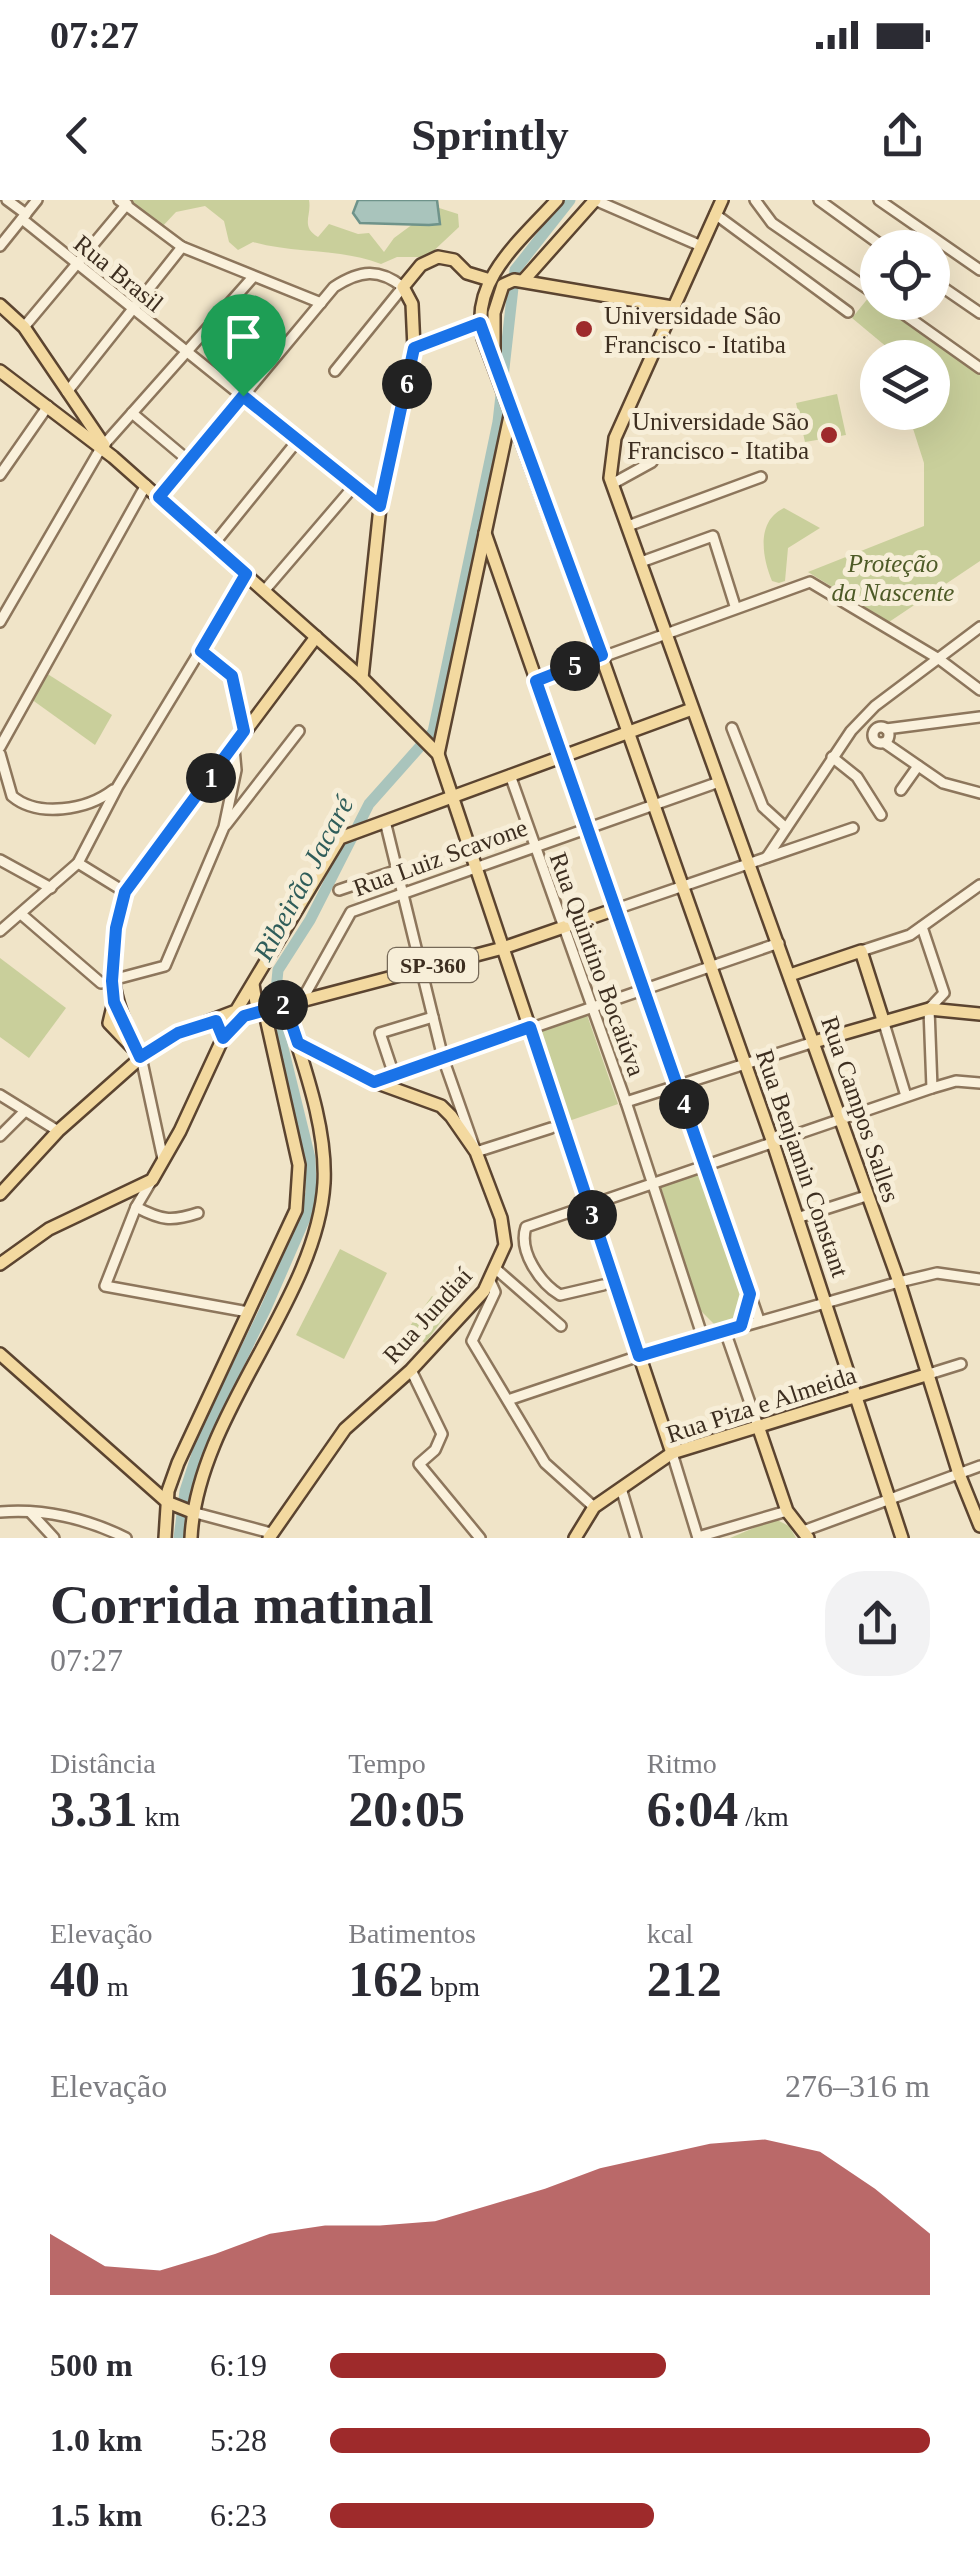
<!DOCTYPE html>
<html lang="pt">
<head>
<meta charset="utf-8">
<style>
  :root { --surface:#fff; --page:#f2f2f3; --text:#2b2b33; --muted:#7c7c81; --accent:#9e2a2b }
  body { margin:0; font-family:Georgia,serif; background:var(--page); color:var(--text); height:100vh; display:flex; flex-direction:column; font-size:38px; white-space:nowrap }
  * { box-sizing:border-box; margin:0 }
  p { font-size:32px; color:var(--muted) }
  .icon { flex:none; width:55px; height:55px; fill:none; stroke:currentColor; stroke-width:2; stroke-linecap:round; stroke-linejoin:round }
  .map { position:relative; height:1338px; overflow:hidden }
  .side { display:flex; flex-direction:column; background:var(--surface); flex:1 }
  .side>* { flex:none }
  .fabs { position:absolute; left:860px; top:30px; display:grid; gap:20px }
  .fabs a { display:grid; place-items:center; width:90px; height:90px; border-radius:50%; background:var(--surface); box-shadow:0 10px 40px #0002; font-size:50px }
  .pin { position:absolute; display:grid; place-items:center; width:85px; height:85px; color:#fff; margin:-102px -42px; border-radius:50% 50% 50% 0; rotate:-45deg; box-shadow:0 0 10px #0007 }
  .pin .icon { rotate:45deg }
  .km { position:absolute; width:50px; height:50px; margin:-25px; border-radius:50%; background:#222; color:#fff; font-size:28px; line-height:50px; text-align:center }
  .round { display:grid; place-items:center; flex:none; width:105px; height:105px; border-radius:40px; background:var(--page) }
  .head { display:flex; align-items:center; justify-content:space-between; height:170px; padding:0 50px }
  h1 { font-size:55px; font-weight:700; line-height:75px }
  .metrics { display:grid; grid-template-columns:repeat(3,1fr); gap:15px; height:170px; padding:10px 50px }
  .metrics div { display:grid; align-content:center }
  .metrics b { font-size:50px; font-weight:700 }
  .metrics small { font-size:28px; font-weight:400 }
  .metrics p { font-size:28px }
  .chart { height:280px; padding:20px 50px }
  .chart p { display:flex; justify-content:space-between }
  .chart svg { width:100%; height:180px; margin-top:10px; fill:var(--accent); opacity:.7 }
  ul { padding:0 50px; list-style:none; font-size:32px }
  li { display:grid; grid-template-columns:160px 120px 1fr; align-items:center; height:75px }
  li i { height:25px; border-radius:12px; background:var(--accent) }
  .status { display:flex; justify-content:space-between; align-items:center; height:70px; padding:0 50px; background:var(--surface); direction:ltr }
  .status svg { height:28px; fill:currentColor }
  header { display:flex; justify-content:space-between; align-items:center; height:130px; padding:0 50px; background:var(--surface); font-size:45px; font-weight:700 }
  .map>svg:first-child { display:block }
  .green { fill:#c9cf9b }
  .water { fill:#a9c4bc; stroke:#6f938a; stroke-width:2.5 }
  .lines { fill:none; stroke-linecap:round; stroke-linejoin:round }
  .river { stroke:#a9c4bc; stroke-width:11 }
  .minor-casing { stroke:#8d765c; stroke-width:14 }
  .major-casing { stroke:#5b4430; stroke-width:16 }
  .minor { stroke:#faf1dc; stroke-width:9 }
  .major { stroke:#f3d9a0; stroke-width:11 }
  .route-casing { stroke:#fff; stroke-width:20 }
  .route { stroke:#1a73e8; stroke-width:12 }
  .poi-dot { fill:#9e2a2b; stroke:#f7eed8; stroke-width:4 }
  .labels { text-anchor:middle; stroke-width:10; stroke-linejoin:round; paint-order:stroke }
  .shield { fill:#f7eed8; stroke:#756857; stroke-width:2.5 }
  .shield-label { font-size:22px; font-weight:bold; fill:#3d2e20 }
  .street-label { font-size:25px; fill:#3d2e20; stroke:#f7eed8 }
  .poi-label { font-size:25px; fill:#3d2e20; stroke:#f7eed8; text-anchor:start }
  .park-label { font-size:25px; font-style:italic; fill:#4d5a26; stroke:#f7eed8 }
  .water-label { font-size:28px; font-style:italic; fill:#2f5d5a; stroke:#f7eed8 }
</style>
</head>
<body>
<div class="status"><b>07:27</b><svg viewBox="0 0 49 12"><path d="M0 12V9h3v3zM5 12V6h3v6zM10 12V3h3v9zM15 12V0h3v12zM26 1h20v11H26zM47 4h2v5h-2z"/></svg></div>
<header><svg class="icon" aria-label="back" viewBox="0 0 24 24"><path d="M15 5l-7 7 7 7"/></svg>Sprintly<svg class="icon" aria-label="share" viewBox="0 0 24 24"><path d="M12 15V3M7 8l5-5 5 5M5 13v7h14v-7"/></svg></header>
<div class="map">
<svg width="980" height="1338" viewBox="0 0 980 1338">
  <rect width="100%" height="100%" fill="#f0e4c8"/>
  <!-- green -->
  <g class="green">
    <path d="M128,0h181c3,16 -9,26 9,37l11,-13 29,10 11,-1 15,19 10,-14 42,-31 22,7 1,13 -32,30h-30l-16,7c-41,-16 -85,-10 -128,-22l-15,8 -9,-8 -5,-21 -19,-15 -29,6 -15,16z"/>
    <path d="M869,97l111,77v187l-91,61 -81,-50 116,-46v-63l-16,-50 24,-1v-54l-41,-1 -3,-9 -36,-30z"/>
    <path d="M837,194l9,41 -41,7 -9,-39z"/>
    <path d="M784,308l36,20 -32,20 -3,33 -6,2 -7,-2c-10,-24 -16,-60 12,-73z"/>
    <path d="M46,473l66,42 -17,30 -64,-46z"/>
    <path d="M0,758l66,50 -37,50 -29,-21z"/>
    <path d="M586,812l32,92 -52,18 -32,-92z"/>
    <path d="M701,970l43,135 -5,14 -23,7 -17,-17 -39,-125z"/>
    <path d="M340,1049l47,24 -43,86 -48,-24z"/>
    <path d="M432,1096l18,14 -25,33 -18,-13z"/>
    <path d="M775,1319l14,7 7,12h-66z"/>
  </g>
  <!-- water -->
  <path class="water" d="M358,0h79l3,24 -11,1 -69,-2 -7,-10z"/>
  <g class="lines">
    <!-- river -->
    <path class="river" d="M179,1338l6,-47 16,-49 65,-134 40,-92 5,-24 -1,-34 -36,-147 4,-41 32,-50 59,-116 64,-72 65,-310 17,-152 55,-70"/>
    <defs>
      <g id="minor">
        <path d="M7,0l19,14"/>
        <path d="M119,0l63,47 139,56"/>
        <path d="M595,0l106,46"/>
        <path d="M755,0l17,23 106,73"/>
        <path d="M819,0l66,48"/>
        <path d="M879,0l101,70"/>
        <path d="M715,14l133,98"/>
        <path d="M22,19l358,288"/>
        <path d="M0,46l37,-46"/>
        <path d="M916,48l10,-15"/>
        <path d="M932,80l48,33"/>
        <path d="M887,102l93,66"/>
        <path d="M24,127l103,-123"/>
        <path d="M414,148l70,-28"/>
        <path d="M67,192l115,-145"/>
        <path d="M132,213l57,48"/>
        <path d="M0,275l48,-69"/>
        <path d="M612,284l40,-22"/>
        <path d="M159,297l175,-210c26,-17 45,-19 69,0l-68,84"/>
        <path d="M628,326l133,-49"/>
        <path d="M213,345l85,-105"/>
        <path d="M641,362l72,-26 22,70"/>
        <path d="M264,391l90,-105"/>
        <path d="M0,422l101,-174 152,-171"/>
        <path d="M201,451l30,26 13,54"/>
        <path d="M536,481l274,-99 129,77 41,31"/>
        <circle cx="881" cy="535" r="8"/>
        <path d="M732,528l31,79 23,21"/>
        <path d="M886,529l94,-12"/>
        <path d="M885,543l58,40 37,10"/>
        <path d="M0,547l146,-262"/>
        <path d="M0,554l12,42c26,22 75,14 101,-6"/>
        <path d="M832,557l25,20 24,38"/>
        <path d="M510,575l116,327 77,236"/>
        <path d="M901,590l17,-24"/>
        <path d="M385,621l58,237 33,94 75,-24"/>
        <path d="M226,625l73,-94"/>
        <path d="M767,657l84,-126 24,-25 105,-79"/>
        <path d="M0,660l51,28"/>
        <path d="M78,663l47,29"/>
        <path d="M339,690l59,-20"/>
        <path d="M21,714l80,69 64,-17 59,-139 12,-57 -2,-22"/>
        <path d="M922,727l22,66 -15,16 3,79"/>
        <path d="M0,731l78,-68 40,-77 128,-211"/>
        <path d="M861,751l49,-16 70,-50"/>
        <path d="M302,800l49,-88 368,-130"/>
        <path d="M883,820l23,76"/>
        <path d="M141,857l22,102"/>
        <path d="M394,875l-14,-42 53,-16"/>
        <path d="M375,882l404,-139"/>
        <path d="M0,895l58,36"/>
        <path d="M626,902l188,-60"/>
        <path d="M0,936l25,-25"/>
        <path d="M152,980l-16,27 -31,79 143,26"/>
        <path d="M136,1007c25,13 35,15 62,6"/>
        <path d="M797,1018l69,-22"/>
        <path d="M497,1070l64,56"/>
        <path d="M490,1081l5,11 -23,49 73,122 49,44"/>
        <path d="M603,1085l-43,10c-20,-12 -42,-44 -34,-68l406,-139 24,-7 24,2"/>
        <path d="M759,1120l-143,-411 237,-81"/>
        <path d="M741,1126l9,-31"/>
        <path d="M725,1131l33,95"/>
        <path d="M411,1170l31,64 -7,16 -16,14 61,74"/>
        <path d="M929,1174l32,-10"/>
        <path d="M508,1200l131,-44 260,-74 38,-9 43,6"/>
        <path d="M672,1253l26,85"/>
        <path d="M621,1288l15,50"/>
        <path d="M0,1312c43,-4 88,7 126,26"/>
        <path d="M30,1312l24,26"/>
        <path d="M192,1312l79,21"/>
        <path d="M806,1330l174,-64"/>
        <path d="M698,1337l89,-26"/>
      </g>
      <g id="major">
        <path d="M557,0c-36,40 -88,81 -74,138l118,317 171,485 130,398"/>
        <path d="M722,0l-107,238 -5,40 289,804 60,192 21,52"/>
        <path d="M523,81l72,-81"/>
        <path d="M0,105l24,22 80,118"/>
        <path d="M494,157v-44l9,-28 11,-5 158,27"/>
        <path d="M0,171l113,86 249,221 76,76 234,699"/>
        <path d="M362,478l18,-171 34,-159 -2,-44 -9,-17 18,-22 17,-8 16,3 13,13 23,7"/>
        <path d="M438,554l72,-338"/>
        <path d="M790,775l71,-24 22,69"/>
        <path d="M114,802l-5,21 23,24"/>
        <path d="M814,842l115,-33 51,5"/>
        <path d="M141,857c-34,-69 -35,-90 -16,-165l191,-255"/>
        <path d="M0,994l58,-63 88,-78 32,-20 58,-22 104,-173 352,-129"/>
        <path d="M0,1064l49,-35 103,-49 28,-49 43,-93 21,-22 259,-68 113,-39 -131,-376"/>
        <path d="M0,1154l167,148 25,10"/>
        <path d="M758,1226l29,85 21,27"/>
        <path d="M165,1338l3,-47 10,-28 118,-253 3,-45 -35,-156 -8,-6 -3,-19"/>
        <path d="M191,1338c6,-125 126,-237 133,-355 3,-59 -23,-124 -39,-178"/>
        <path d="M269,1338l76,-109 66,-59 73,-79 21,-46 -4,-27 -25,-66 -25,-36 -10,-10 -66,-24 -77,-39"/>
        <path d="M575,1338l19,-31 78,-54 257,-79"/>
      </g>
    </defs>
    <!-- minor casing -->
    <use href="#minor" class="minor-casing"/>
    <!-- major casing -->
    <use href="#major" class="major-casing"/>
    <!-- minor -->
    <use href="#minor" class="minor"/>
    <!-- major -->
    <use href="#major" class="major"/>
  </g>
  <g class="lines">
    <defs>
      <path id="route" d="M480,123l122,332 -66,26 214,613 -9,32 -102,30 -109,-329 -156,55 -76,-39 -13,-38 -41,11 -21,22 -7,-17 -38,12 -38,24 -26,-55 -2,-21 4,-53 9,-36 119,-161 -12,-55 -31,-25 45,-77 -87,-77 84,-101 137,110 34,-158z"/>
    </defs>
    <!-- route casing -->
    <use href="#route" class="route-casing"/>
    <!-- route -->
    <use href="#route" class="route"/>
  </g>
  <!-- markers -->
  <g class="poi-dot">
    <circle cx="584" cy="129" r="10"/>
    <circle cx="829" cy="235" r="10"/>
  </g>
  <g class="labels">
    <!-- shield labels -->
    <rect class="shield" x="388" y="748" width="90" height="34" rx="8"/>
    <g class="shield-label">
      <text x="433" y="773">SP-360</text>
    </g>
    <!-- street labels -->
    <g class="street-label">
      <text transform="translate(119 73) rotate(39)" y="9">Rua Brasil</text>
      <text transform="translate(440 657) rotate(-20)" y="9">Rua Luiz Scavone</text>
      <text transform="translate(598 764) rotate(70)" y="9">Rua Quintino Bocaiúva</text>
      <text transform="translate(861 909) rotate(71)" y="9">Rua Campos Salles</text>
      <text transform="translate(803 963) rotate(71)" y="9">Rua Benjamin Constant</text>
      <text transform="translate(427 1115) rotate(-48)" y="9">Rua Jundiaí</text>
      <text transform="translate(761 1204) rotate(-18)" y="9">Rua Piza e Almeida</text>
    </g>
    <!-- poi labels -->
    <g class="poi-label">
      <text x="604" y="124">Universidade Sâo<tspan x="604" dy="29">Francisco - Itatiba</tspan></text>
      <text x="809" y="230" text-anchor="end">Universidade São<tspan x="809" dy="29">Francisco - Itatiba</tspan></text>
    </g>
    <!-- park labels -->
    <g class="park-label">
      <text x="893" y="372">Proteção<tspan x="893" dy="29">da Nascente</tspan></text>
    </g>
    <!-- water labels -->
    <g class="water-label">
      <text transform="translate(303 678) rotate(-62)" y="10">Ribeirão Jacaré</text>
    </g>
  </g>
</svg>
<div class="fabs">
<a><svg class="icon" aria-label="locate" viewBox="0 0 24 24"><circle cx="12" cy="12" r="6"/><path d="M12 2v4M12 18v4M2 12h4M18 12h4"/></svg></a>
<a><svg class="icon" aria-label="layers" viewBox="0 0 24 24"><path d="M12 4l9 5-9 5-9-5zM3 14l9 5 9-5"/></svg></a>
</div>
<div class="pin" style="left:243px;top:196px;background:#1e9e55"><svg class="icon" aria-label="arrive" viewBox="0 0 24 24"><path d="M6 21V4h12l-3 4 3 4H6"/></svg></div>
<b class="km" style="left:211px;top:578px">1</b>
<b class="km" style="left:283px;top:805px">2</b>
<b class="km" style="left:592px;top:1015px">3</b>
<b class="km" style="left:684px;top:904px">4</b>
<b class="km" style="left:575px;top:466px">5</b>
<b class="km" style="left:407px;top:184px">6</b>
</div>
<section class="side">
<div class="head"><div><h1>Corrida matinal</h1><p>07:27</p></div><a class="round"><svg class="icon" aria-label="share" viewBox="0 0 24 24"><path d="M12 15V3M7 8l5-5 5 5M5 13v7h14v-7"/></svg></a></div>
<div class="metrics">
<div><p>Distância</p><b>3.31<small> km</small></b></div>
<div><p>Tempo</p><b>20:05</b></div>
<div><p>Ritmo</p><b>6:04<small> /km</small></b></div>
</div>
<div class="metrics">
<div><p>Elevação</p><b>40<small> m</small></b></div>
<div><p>Batimentos</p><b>162<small> bpm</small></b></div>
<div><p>kcal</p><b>212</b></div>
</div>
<div class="chart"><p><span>Elevação</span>276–316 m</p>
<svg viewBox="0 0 160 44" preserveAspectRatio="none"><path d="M0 44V29L10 37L20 38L30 34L40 29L50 27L60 27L70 26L80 22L90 18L100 13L110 10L120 7L130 6L140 9L150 18L160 29V44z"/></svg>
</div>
<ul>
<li><b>500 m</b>6:19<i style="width:56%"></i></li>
<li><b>1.0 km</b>5:28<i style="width:100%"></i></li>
<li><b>1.5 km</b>6:23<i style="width:54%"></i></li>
</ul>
</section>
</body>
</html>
